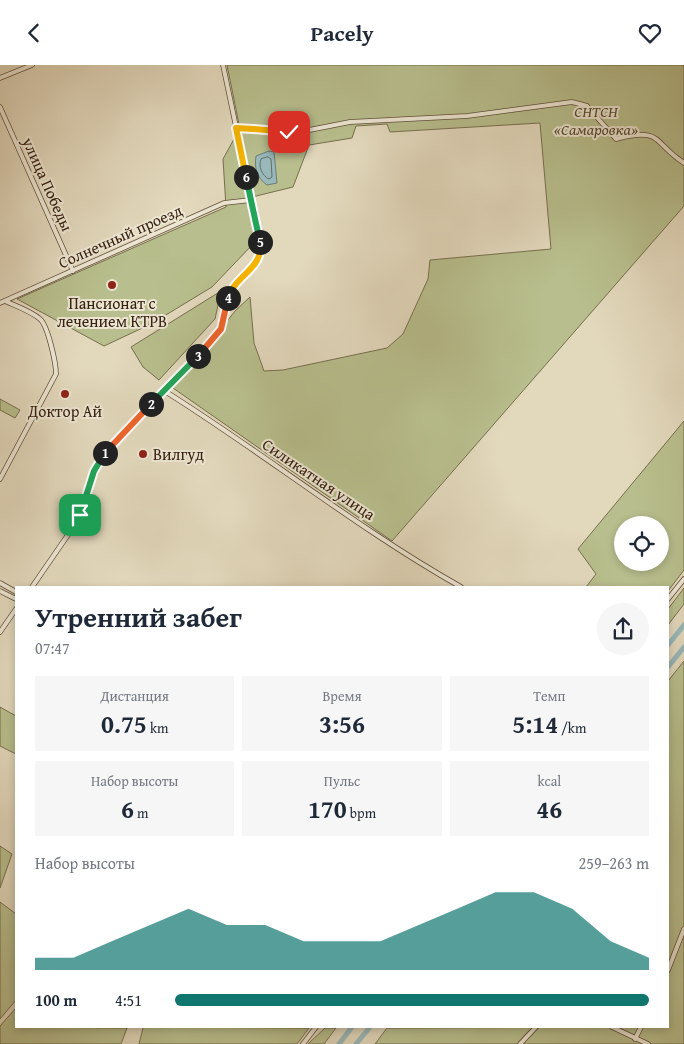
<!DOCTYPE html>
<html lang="ru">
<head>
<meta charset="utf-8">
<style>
  :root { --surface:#fff; --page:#f6f6f7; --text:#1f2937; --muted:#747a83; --accent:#0f766e }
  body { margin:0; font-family:"Gentium Book Plus",serif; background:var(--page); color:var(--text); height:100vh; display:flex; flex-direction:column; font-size:19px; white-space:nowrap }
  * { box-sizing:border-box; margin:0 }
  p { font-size:16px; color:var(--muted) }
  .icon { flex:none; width:28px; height:28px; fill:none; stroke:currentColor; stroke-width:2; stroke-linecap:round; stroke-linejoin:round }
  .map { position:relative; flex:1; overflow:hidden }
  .panel { position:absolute; left:15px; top:521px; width:654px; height:442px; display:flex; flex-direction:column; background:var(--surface); border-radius:0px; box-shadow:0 2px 8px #0003 }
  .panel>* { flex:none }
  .tools { position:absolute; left:614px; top:451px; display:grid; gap:10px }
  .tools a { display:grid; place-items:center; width:55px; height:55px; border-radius:50%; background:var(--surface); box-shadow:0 2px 8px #0003; font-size:25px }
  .pin { position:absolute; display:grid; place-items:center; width:42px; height:42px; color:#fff; margin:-21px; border-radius:10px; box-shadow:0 2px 8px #0006 }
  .km { position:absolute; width:25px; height:25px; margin:-12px; border-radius:50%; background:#222; color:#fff; font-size:14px; line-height:25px; text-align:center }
  .round { display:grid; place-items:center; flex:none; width:52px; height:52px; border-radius:26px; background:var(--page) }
  .overview { display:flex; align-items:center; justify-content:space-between; height:85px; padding:0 20px }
  h1 { font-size:28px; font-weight:800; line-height:38px }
  .stats { display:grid; grid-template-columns:repeat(3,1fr); gap:8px; height:85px; padding:5px 20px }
  .stats div { display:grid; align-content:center; border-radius:0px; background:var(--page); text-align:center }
  .stats b { font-size:25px; font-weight:800 }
  .stats small { font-size:14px; font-weight:400 }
  .stats p { font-size:14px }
  .chart { height:140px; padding:10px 20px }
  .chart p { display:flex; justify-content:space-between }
  .chart svg { width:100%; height:90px; margin-top:5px; fill:var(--accent); opacity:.7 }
  ul { padding:0 20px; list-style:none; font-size:16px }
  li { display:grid; grid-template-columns:80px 60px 1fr; align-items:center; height:38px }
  li i { height:12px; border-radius:6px; background:var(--accent) }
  header { display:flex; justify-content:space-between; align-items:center; height:65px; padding:0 20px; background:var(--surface); font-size:22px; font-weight:800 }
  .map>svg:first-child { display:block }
  .green { fill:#b8be8d; stroke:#776f4e; fill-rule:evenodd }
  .water { fill:#98b8ba; stroke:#717b76 }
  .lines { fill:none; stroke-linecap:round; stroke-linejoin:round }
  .shore { stroke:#676c64; stroke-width:1 }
  .canal { stroke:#98b8ba; stroke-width:5 }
  .minor-casing { stroke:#614e3a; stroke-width:5.5 }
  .minor { stroke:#ece6d3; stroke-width:4 }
  .split-1-casing { stroke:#fff; stroke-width:10 }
  .split-2-casing { stroke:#fff; stroke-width:10 }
  .split-3-casing { stroke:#fff; stroke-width:10 }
  .split-4-casing { stroke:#fff; stroke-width:10 }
  .split-5-casing { stroke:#fff; stroke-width:10 }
  .split-6-casing { stroke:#fff; stroke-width:10 }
  .split-7-casing { stroke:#fff; stroke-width:10 }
  .split-8-casing { stroke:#fff; stroke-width:10 }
  .split-1 { stroke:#22a559; stroke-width:6 }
  .split-2 { stroke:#f0652b; stroke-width:6 }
  .split-3 { stroke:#22a559; stroke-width:6 }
  .split-4 { stroke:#f0652b; stroke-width:6 }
  .split-5 { stroke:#f5b400; stroke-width:6 }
  .split-6 { stroke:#22a559; stroke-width:6 }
  .split-7 { stroke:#f5b400; stroke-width:6 }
  .split-8 { stroke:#f5b400; stroke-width:6 }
  .poi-dot { fill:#8f2418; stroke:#ece6d3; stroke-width:2 }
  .labels { text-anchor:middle; stroke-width:4; stroke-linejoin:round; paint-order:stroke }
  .park-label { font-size:16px; font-style:italic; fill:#56482e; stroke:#ece6d3 }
  .street-label { font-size:16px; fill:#36200f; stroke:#ece6d3 }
  .poi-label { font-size:16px; fill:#36200f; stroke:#ece6d3 }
</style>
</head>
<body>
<header><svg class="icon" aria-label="back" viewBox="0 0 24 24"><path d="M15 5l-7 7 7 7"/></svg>Pacely<svg class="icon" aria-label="heart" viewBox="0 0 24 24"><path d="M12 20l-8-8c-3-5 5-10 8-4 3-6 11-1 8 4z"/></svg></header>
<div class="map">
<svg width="684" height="979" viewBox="0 0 684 979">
  <rect width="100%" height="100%" fill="#e2d8bc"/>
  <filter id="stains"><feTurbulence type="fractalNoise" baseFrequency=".004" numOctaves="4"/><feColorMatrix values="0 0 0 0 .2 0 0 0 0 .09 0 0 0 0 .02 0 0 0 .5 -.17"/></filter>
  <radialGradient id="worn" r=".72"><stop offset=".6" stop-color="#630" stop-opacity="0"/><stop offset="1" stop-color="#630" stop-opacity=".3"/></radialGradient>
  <!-- green -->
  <g class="green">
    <path d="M227,0h457v141l-292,335 -219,-153 63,-78 14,-13 4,46 10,28 19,-1 104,-22 16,-14 25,-55 2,-19 121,-11 -11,-126 -150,9 -3,-8 -31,2 -4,12 -43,7 -16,42 -45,11 7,44 -43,45 -61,37 -47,22 -87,-47 209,-92 -3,-48 16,-29v-6z"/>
    <path d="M221,226l-6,28 -56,61 -16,-13 -12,-20z"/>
    <path d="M0,334l20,11 -5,8 -15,-8z"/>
    <path d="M684,356v149l-16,21v-4h-82l10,-13 -18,-25zM622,460h38v38h-38z"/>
    <path d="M684,523v16l-16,21v-16z"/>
    <path d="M684,596v383h-309l12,-16 281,-1v-346z"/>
    <path d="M0,642l16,9v38l-16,-8z"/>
    <path d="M0,781l12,8 -12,34z"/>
    <path d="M0,837l16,12v86l-16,19z"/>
    <path d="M16,943v19l111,1 -6,16h-121v-18z"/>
    <path d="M143,963v-1l166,1 -12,16h-158z"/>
    <path d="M325,963h11l-12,16h-16z"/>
  </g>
  <!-- water -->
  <path class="water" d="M269,86l5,1 3,31 -10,2c-10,-7 -13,-17 -11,-29z"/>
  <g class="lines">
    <!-- shore -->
    <path class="shore" d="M268,92l3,2 1,18 -3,2c-7,-3 -11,-13 -8,-20z"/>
    <!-- canal -->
    <g class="canal">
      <path d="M668,580l16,-20"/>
      <path d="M668,602l16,-20"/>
      <path d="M339,979l13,-17"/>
      <path d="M356,979l14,-17"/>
    </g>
    <defs>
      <g id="minor">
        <path d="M0,13l32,-13"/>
        <path d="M0,42l73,164"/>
        <path d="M236,63l63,4 51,-10 117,-6 105,-14 15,4 29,33c47,-12 36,3 68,24"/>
        <path d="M0,238l224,-100 27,-3"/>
        <path d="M163,325c101,63 195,139 298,197"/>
        <path d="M0,414l56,-105c0,-11 -8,-48 -16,-55 -9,-8 -24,-13 -35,-18"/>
        <path d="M0,518l16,9"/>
        <path d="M32,522l40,-58 13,-28 13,-38 65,-73 53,-54 8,-16 5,-26 9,-13 19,-17 4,-11v-8l-38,-180"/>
        <path d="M0,526l16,8"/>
        <path d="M668,534l16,-20"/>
        <path d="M0,567l16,-23"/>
        <path d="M668,905l16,-41"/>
        <path d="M612,962l36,17"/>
        <path d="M635,974l6,-12"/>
        <path d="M303,979l13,-17"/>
        <path d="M520,979l16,-17"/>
      </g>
    </defs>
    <!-- minor casing -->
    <use href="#minor" class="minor-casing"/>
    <!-- minor -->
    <use href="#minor" class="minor"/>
  </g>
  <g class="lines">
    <defs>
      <path id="split-1" d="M80,450l14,-44 11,-18"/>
      <path id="split-2" d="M105,388l46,-49"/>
      <path id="split-3" d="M151,339l47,-48"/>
      <path id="split-4" d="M198,291l23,-27 7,-31"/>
      <path id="split-5" d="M228,233c7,-23 36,-29 32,-56"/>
      <path id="split-6" d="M246,112l14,65"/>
      <path id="split-7" d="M246,112l-10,-49 17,1"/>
      <path id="split-8" d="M253,64l36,3"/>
    </defs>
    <!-- split-1 casing -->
    <use href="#split-1" class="split-1-casing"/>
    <!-- split-2 casing -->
    <use href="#split-2" class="split-2-casing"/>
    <!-- split-3 casing -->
    <use href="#split-3" class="split-3-casing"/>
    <!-- split-4 casing -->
    <use href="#split-4" class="split-4-casing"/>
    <!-- split-5 casing -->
    <use href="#split-5" class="split-5-casing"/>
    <!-- split-6 casing -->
    <use href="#split-6" class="split-6-casing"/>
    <!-- split-7 casing -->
    <use href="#split-7" class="split-7-casing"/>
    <!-- split-8 casing -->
    <use href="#split-8" class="split-8-casing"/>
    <!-- split-1 -->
    <use href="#split-1" class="split-1"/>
    <!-- split-2 -->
    <use href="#split-2" class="split-2"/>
    <!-- split-3 -->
    <use href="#split-3" class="split-3"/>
    <!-- split-4 -->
    <use href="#split-4" class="split-4"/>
    <!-- split-5 -->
    <use href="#split-5" class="split-5"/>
    <!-- split-6 -->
    <use href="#split-6" class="split-6"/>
    <!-- split-7 -->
    <use href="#split-7" class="split-7"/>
    <!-- split-8 -->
    <use href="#split-8" class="split-8"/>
  </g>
  <!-- markers -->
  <g class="poi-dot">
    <circle cx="112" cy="220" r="5"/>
    <circle cx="65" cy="329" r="5"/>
    <circle cx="143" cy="389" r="5"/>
  </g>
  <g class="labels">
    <!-- park labels -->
    <g class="park-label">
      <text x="596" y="52">СНТСН<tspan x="596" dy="18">«Самаровка»</tspan></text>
    </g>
    <!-- street labels -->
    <g class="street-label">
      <text transform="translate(48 119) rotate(66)" y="6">улица Победы</text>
      <text transform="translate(120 171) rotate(-24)" y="6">Солнечный проезд</text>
      <text transform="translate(319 414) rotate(34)" y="6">Силикатная улица</text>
    </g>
    <!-- poi labels -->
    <g class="poi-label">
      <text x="112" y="244">Пансионат с<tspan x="112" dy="18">лечением КТРВ</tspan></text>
      <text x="65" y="352">Доктор Ай</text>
      <text x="153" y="395" text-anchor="start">Вилгуд</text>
    </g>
  </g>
  <rect width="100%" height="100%" filter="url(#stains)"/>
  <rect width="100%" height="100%" fill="url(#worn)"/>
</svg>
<div class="tools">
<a><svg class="icon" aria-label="locate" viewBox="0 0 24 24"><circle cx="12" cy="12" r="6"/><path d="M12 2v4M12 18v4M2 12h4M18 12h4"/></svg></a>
</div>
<div class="pin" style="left:80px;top:450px;background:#1e9e55"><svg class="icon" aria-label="arrive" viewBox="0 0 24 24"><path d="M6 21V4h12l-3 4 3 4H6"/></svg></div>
<div class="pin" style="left:289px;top:67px;background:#d93025"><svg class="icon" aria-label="check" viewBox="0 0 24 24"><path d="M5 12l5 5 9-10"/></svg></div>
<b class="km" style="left:105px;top:388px">1</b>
<b class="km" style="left:151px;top:339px">2</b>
<b class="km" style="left:198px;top:291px">3</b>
<b class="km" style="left:228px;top:233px">4</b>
<b class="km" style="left:260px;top:177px">5</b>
<b class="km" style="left:246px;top:112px">6</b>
<section class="panel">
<div class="overview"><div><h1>Утренний забег</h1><p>07:47</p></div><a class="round"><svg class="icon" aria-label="share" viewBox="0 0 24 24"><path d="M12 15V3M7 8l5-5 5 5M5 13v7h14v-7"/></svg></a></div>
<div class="stats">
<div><p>Дистанция</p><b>0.75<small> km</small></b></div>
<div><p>Время</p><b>3:56</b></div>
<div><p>Темп</p><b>5:14<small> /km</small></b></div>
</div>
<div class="stats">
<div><p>Набор высоты</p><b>6<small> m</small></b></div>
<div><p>Пульс</p><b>170<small> bpm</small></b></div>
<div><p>kcal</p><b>46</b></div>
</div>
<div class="chart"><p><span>Набор высоты</span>259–263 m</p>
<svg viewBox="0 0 160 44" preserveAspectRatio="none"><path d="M0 44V38L10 38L20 30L30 22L40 14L50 22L60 22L70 30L80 30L90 30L100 22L110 14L120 6L130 6L140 14L150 30L160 38V44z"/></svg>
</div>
<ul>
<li><b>100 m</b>4:51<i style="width:100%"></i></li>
</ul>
</section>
</div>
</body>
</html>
